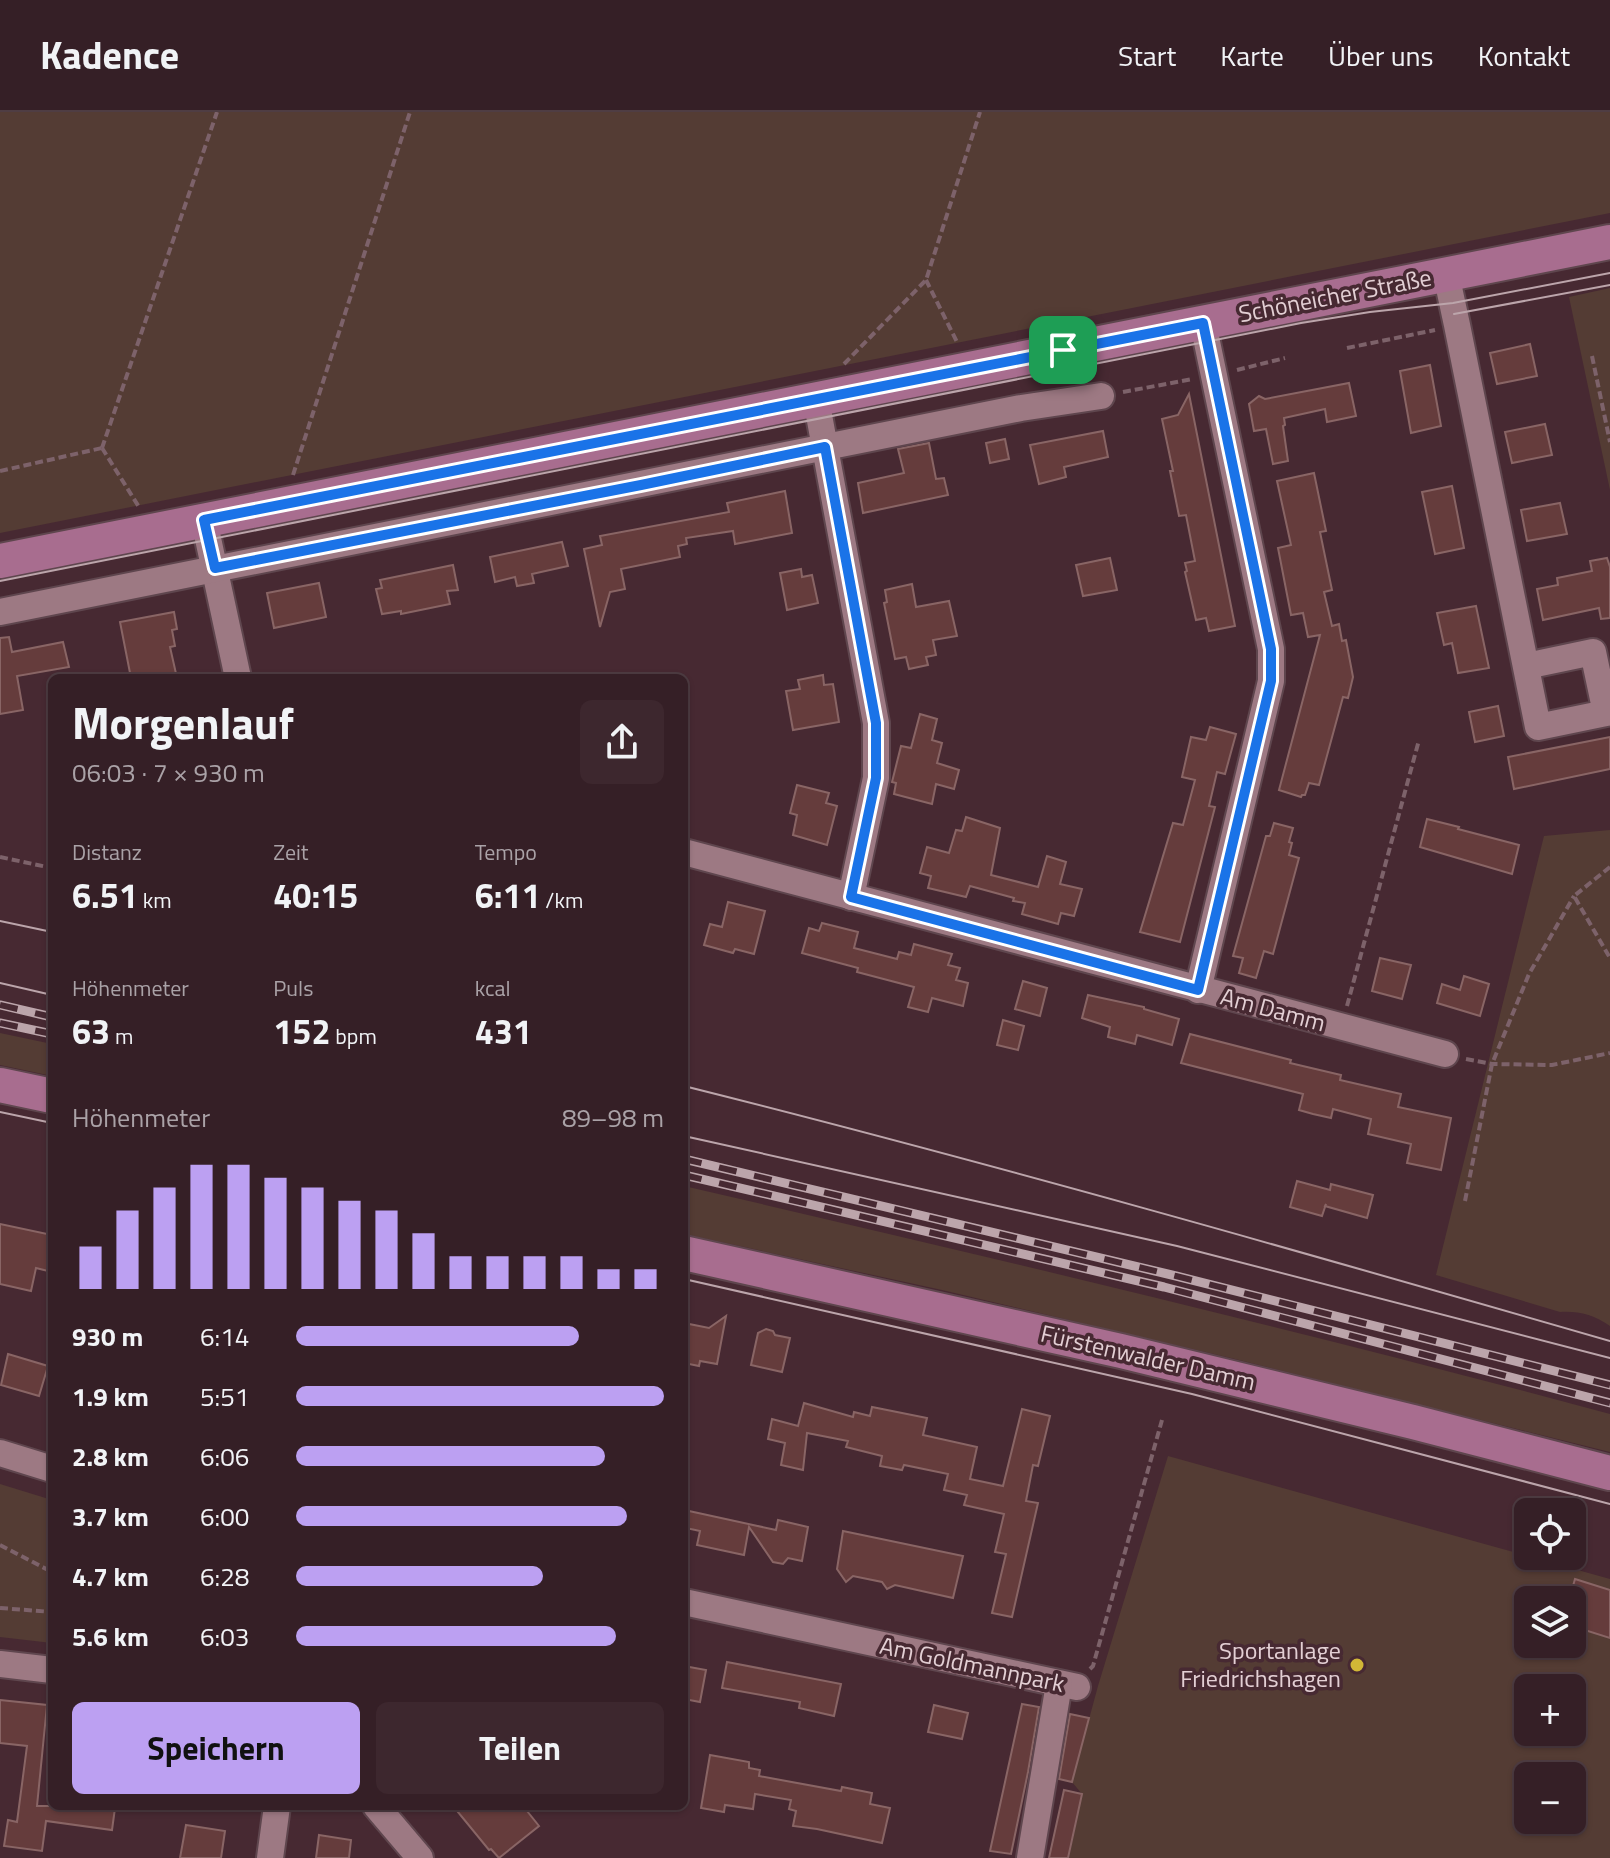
<!DOCTYPE html>
<html lang="de">
<head>
<meta charset="utf-8">
<style>
  :root { --surface:#351f26; --page:#3d272e; --text:#f1f3f6; --muted:#aaa2a7; --line:#4f3d43; --accent:#bca0f2 }
  body { margin:0; font-family:"Titillium Web",sans-serif; background:var(--page); color:var(--text); height:100vh; display:flex; flex-direction:column; font-size:30px; white-space:nowrap }
  * { box-sizing:border-box; margin:0 }
  p { font-size:26px; color:var(--muted) }
  .icon { flex:none; width:44px; height:44px; fill:none; stroke:currentColor; stroke-width:2; stroke-linecap:round; stroke-linejoin:round }
  .map { position:relative; flex:1; overflow:hidden }
  .panel { position:absolute; left:48px; top:562px; width:640px; height:1136px; display:flex; flex-direction:column; background:var(--surface); border-radius:12px; box-shadow:0 2px 6px #0004,0 0 0 2px var(--line) }
  .panel>* { flex:none }
  .controls { position:absolute; left:1514px; top:1386px; display:grid; gap:16px }
  .controls a { display:grid; place-items:center; width:72px; height:72px; border-radius:12px; background:var(--surface); box-shadow:0 2px 6px #0004,0 0 0 2px var(--line); font-size:40px }
  .pin { position:absolute; display:grid; place-items:center; width:68px; height:68px; color:#fff; margin:-34px; border-radius:16px; box-shadow:0 4px 12px #0006 }
  .round { display:grid; place-items:center; flex:none; width:84px; height:84px; border-radius:12px; background:var(--page) }
  .summary { display:flex; align-items:center; justify-content:space-between; height:136px; padding:0 24px }
  h1 { font-size:44px; font-weight:700; line-height:60px }
  .figures { display:grid; grid-template-columns:repeat(3,1fr); gap:12px; height:136px; padding:8px 24px }
  .figures div { display:grid; align-content:center }
  .figures b { font-size:34px; font-weight:700 }
  .figures small { font-size:22px; font-weight:400 }
  .figures p { font-size:22px }
  .chart { height:224px; padding:16px 24px }
  .chart p { display:flex; justify-content:space-between }
  .chart svg { width:100%; height:144px; margin-top:8px; stroke:var(--accent); stroke-width:6 }
  .cta { display:flex; gap:16px; margin-top:auto; padding:16px 24px }
  .cta a { flex:1; height:92px; border-radius:12px; background:var(--accent); color:#111; font-size:32px; font-weight:700; line-height:92px; text-align:center }
  .cta a+a { background:var(--page); color:var(--text) }
  ul { padding:0 24px; list-style:none; font-size:26px }
  li { display:grid; grid-template-columns:128px 96px 1fr; align-items:center; height:60px }
  li i { height:20px; border-radius:10px; background:var(--accent) }
  header { display:flex; align-items:center; gap:48px; box-sizing:border-box; height:112px; padding:0 40px; background:var(--surface); border-bottom:2px solid var(--line) }
  header strong { font-size:38px }
  nav { display:flex; gap:44px; margin-inline-start:auto; font-size:28px }
  .map>svg:first-child { display:block }
  .green { fill:#543c34; fill-rule:evenodd }
  .building { fill:#653c3c; stroke:#896565; stroke-width:2 }
  .lines { fill:none; stroke-linecap:round; stroke-linejoin:round }
  .minor-casing { stroke:#5f464e; stroke-width:30 }
  .major-casing { stroke:#5f464e; stroke-width:38 }
  .path { stroke:#7d626a; stroke-width:4; stroke-dasharray:8 4; stroke-linecap:butt }
  .minor { stroke:#9d7983; stroke-width:26 }
  .major { stroke:#a86d8f; stroke-width:34 }
  .tram { stroke:#bca5ab; stroke-width:2 }
  .rail-casing { stroke:#bca5ab; stroke-width:9 }
  .rail { stroke:#472932; stroke-width:6; stroke-dasharray:18; stroke-linecap:butt }
  .route-casing { stroke:#fff; stroke-width:16 }
  .route { stroke:#1a73e8; stroke-width:10 }
  .poi-dot { fill:#d1b736; stroke:#472932; stroke-width:3 }
  .labels { text-anchor:middle; stroke-width:7; stroke-linejoin:round; paint-order:stroke }
  .street-label { font-size:24px; fill:#e3cfd4; stroke:#472932 }
  .poi-label { font-size:24px; fill:#e3cfd4; stroke:#472932; text-anchor:end }
</style>
</head>
<body>
<header>
<strong>Kadence</strong>
<nav><a>Start</a><a>Karte</a><a>Über uns</a><a>Kontakt</a></nav>
</header>
<div class="map">
<svg width="1610" height="1746" viewBox="0 0 1610 1746">
  <rect width="100%" height="100%" fill="#472932"/>
  <!-- green -->
  <g class="green">
    <path d="M0,0h1610v101l-1610,320z"/>
    <path d="M1610,176v202l-41,-193z"/>
    <path d="M1610,718v496c-16,-11 -31,-15 -50,-14l-124,-37 108,-439z"/>
    <path d="M0,921l52,11v32l-52,-11z"/>
    <path d="M684,1074c310,72 619,145 926,228v38l-375,-93 -293,-69 -258,-56z"/>
    <path d="M1168,1344l442,123v279h-541l13,-64 -10,-12 26,-96zM1528,1488h44v44h-44zM1528,1576h44v44h-44zM1528,1664h44v44h-44z"/>
    <path d="M0,1372l52,16v143l-52,-6z"/>
  </g>
  <!-- building -->
  <g class="building">
    <path d="M1530,232l7,32 -40,8 -7,-31z"/>
    <path d="M1430,253l11,61 -30,7 -11,-62z"/>
    <path d="M1349,271l7,33 -29,6 -2,-13 -41,9 1,7 -2,1 5,35 -15,3 -7,-35 -12,2 -5,-27 10,-8 6,3z"/>
    <path d="M1189,282l46,232 -26,5 -3,-13 -10,2 -11,-48 2,-1 -2,-8 10,-2 -9,-46 -7,1 -9,-45h3l-11,-52 16,-4z"/>
    <path d="M1545,312l7,31 -40,8 -7,-31z"/>
    <path d="M1103,319l5,26 -44,10 2,10 -27,7 -9,-39z"/>
    <path d="M1005,327l4,20 -19,4 -4,-20z"/>
    <path d="M929,331l7,36 8,-1 4,17 -85,18 -5,-30 46,-10 -6,-24z"/>
    <path d="M1314,361l12,58 -6,1 12,58 -8,2 8,34 7,-2 3,17 4,-1 7,37 -5,21 -5,-1 -24,88 -10,-2 -4,12h-3l-1,2 -22,-7 41,-155 -12,2 -5,-24 -12,2 -13,-67 13,-3 -14,-64z"/>
    <path d="M1452,374l12,62 -29,6 -13,-62z"/>
    <path d="M785,379l7,42 -57,11 -2,-13 -47,7 1,6 -9,2 2,11 -59,12 4,20 -15,3 -10,35 -16,-78 18,-4 -2,-9 129,-24 -2,-9z"/>
    <path d="M1560,391l7,31 -40,7 -6,-31z"/>
    <path d="M562,430l6,24 -36,8 2,9 -17,3 -2,-9 -20,5 -5,-25z"/>
    <path d="M1110,446l7,32 -34,6 -7,-31z"/>
    <path d="M1607,446l3,9v51l-9,1 -2,-11 -56,12 -6,-31 21,-4 -1,-7 35,-7 -2,-10z"/>
    <path d="M453,453l5,25 -11,1 3,13 -49,10v-3l-19,3 -6,-25 6,-1 -2,-8z"/>
    <path d="M801,457l1,8 10,-2 6,28 -31,7 -7,-37z"/>
    <path d="M319,471l7,34 -52,11 -7,-35z"/>
    <path d="M912,472l4,23 33,-6 8,35 -24,4 3,15 -10,2 2,8 -19,4 -3,-12 -11,2 -11,-56 3,-1 -2,-12z"/>
    <path d="M1476,494l13,62 -31,5 -6,-30 -8,2 -7,-32z"/>
    <path d="M174,500l3,17 -5,1 3,16 -5,1 7,31h-46l-11,-56z"/>
    <path d="M9,525l3,15 51,-10 6,25 -52,9 6,34 -23,4v-76z"/>
    <path d="M823,563l1,10 9,-1 6,38 -46,8 -7,-39 14,-2 -2,-9z"/>
    <path d="M1498,594l6,30 -29,6 -6,-30z"/>
    <path d="M920,602l17,5 -5,21 10,3 -5,20 22,7 -5,19 -18,-5 -4,20 -38,-10 2,-11 -4,-1 9,-36 10,2z"/>
    <path d="M1210,615l26,7 -11,40 -8,-2 -8,34 6,1 -35,135 -40,-10 33,-109 10,2 12,-45 -13,-3 9,-40 15,3z"/>
    <path d="M1610,625v32l-96,20 -6,-32z"/>
    <path d="M797,673l32,8 -3,10 11,3 -10,39 -34,-10 4,-20 -7,-2z"/>
    <path d="M966,705l34,11 -9,47 47,12 9,-31 19,6 -6,22 22,5 -8,27 -13,-3 -3,11 -36,-10 3,-11 -12,-2 1,-3 -44,-12 -4,11 -38,-9 3,-12 -11,-3 7,-26 22,6 7,-23 6,1z"/>
    <path d="M1427,707l32,8 -1,2 61,16 -7,29 -92,-27z"/>
    <path d="M1274,711l19,5 -4,14 3,1 -3,12 10,3 -26,96 -9,-3 -8,27 -17,-5 4,-15 -10,-2 33,-120h4z"/>
    <path d="M728,790l37,9 -11,43 -19,-5 -2,4 -29,-8 6,-21 12,3z"/>
    <path d="M822,811l36,9 -4,16 43,11 2,-7 12,3 3,-11 38,10 -4,11 12,3 -4,12 12,3 -5,23 -31,-8 -4,14 -20,-5 6,-20 -57,-15 1,-4 -56,-15 7,-25 10,3z"/>
    <path d="M1380,846l31,7 -9,34 -30,-8z"/>
    <path d="M1464,864l25,8 -9,32 -43,-13 5,-19 18,6z"/>
    <path d="M1023,869l24,7 -7,28 -25,-7z"/>
    <path d="M1088,883l56,12v2l35,10 -7,26 -35,-10 -2,9 -27,-7 2,-10 -28,-9z"/>
    <path d="M1003,908l21,6 -6,24 -21,-5z"/>
    <path d="M1190,922l101,26 -1,3 51,12 -1,5 61,14 -3,13 53,11 -10,52 -34,-7 4,-19 -43,-10 3,-15 -38,-10 -2,9 -18,-4 -14,-4 4,-16 -122,-31z"/>
    <path d="M1297,1069l33,9 1,-6 42,11 -6,23 -42,-12 1,-2 -4,12 -32,-9z"/>
    <path d="M0,1112l52,11v37l-16,-4 -5,23 -31,-7z"/>
    <path d="M726,1204l-9,48 -17,-3 -1,5 -15,-3v-13l5,-26 20,4z"/>
    <path d="M766,1217l7,2 2,4 15,3 -8,34 -31,-7 7,-32z"/>
    <path d="M8,1242l40,12 -9,30 -38,-11z"/>
    <path d="M804,1291l49,14 1,-5 16,4 2,-9 55,11 -4,17 54,12 -7,32 33,7 19,-77 28,7 -12,50 -5,-1 -7,36 12,2 -26,114 -20,-4 14,-59 -11,-2 9,-38 -40,-9 3,-10 -23,-5 4,-16 -44,-9 -2,5 -22,-4 2,-10 -36,-9 2,-6 -41,-8 -4,37 -22,-5 4,-22 -17,-4 4,-20 26,7z"/>
    <path d="M689,1399l87,19 2,-10 30,7 -6,34 -14,-3 -5,6 -10,-2 -24,-35 -5,28 -47,-10 3,-14 -14,-3z"/>
    <path d="M843,1419l120,25 -10,42 -58,-13 -8,4 -5,-7 -29,-6 -7,6 -9,-13z"/>
    <path d="M1575,1467l35,11v48l-38,-12v-26h-3z"/>
    <path d="M727,1550l114,22 -7,32 -35,-8 1,-6 -78,-14z"/>
    <path d="M684,1554l22,4 -6,32 -16,-3z"/>
    <path d="M0,1588l47,5 -10,101h65l13,2 -3,22 -66,-9 -4,30 -38,-5 4,-26 9,2 10,-76 -27,-3z"/>
    <path d="M1022,1592l17,3 -11,65 -17,82 -21,-3z"/>
    <path d="M934,1593l34,8 -6,26 -34,-7z"/>
    <path d="M1070,1602l19,4 -17,64 -13,-3z"/>
    <path d="M710,1643l39,7v6l11,2 -1,6 82,15 1,-4 30,6 -2,11 20,4 -8,35 -65,-14 -24,-3 3,-15 -7,-2 2,-9 -36,-6 -2,15 -28,-4 -1,7 -23,-4z"/>
    <path d="M1064,1678l18,4 -14,64h-19z"/>
    <path d="M453,1694h70l16,20 -40,32 -8,-9 -2,1z"/>
    <path d="M186,1713l39,6 -4,27h-41z"/>
    <path d="M319,1723l32,5 -2,18h-33z"/>
  </g>
  <g class="lines">
    <defs>
      <g id="minor">
        <path d="M1446,162l11,51 81,402 68,-14 -13,-61 -67,14"/>
        <path d="M816,287l60,324v55l-25,119"/>
        <path d="M204,408l34,158"/>
        <path d="M0,500l1021,-204 80,-12"/>
        <path d="M684,740l761,202"/>
        <path d="M1198,878l73,-309v-32l-68,-326"/>
        <path d="M0,1341l52,16"/>
        <path d="M684,1490l393,85"/>
        <path d="M0,1552l52,6"/>
        <path d="M376,1694l44,52"/>
        <path d="M270,1746l7,-52"/>
        <path d="M1030,1746l29,-174"/>
      </g>
      <g id="major">
        <path d="M0,449l1610,-319"/>
        <path d="M0,973l52,11"/>
        <path d="M684,1141l437,98 292,71 197,51"/>
      </g>
    </defs>
    <!-- minor casing -->
    <use href="#minor" class="minor-casing"/>
    <!-- major casing -->
    <use href="#major" class="major-casing"/>
    <!-- path -->
    <g class="path">
      <path d="M926,168l31,62"/>
      <path d="M1347,236l88,-18"/>
      <path d="M1592,244l18,86"/>
      <path d="M844,252l82,-84 54,-168"/>
      <path d="M1237,258l48,-12"/>
      <path d="M1123,280l70,-13"/>
      <path d="M102,336l115,-336"/>
      <path d="M102,336l37,59"/>
      <path d="M0,359l102,-23"/>
      <path d="M293,363l117,-363"/>
      <path d="M0,745l52,11"/>
      <path d="M1610,755l-36,29 36,62"/>
      <path d="M1347,894l72,-266"/>
      <path d="M1466,947l26,5 60,1 58,-12"/>
      <path d="M1465,1089l27,-137 37,-90 45,-78"/>
      <path d="M0,1433l52,27"/>
      <path d="M0,1496l52,4"/>
      <path d="M1090,1557l3,-3 69,-246"/>
    </g>
    <!-- minor -->
    <use href="#minor" class="minor"/>
    <!-- major -->
    <use href="#major" class="major"/>
    <!-- tram -->
    <g class="tram">
      <path d="M1454,202l156,-29"/>
      <path d="M0,469l1301,-258 69,-11 83,-9 157,-30"/>
      <path d="M0,809l52,11"/>
      <path d="M0,871l52,12"/>
      <path d="M684,974c311,78 618,166 926,255"/>
      <path d="M0,1000l52,11"/>
      <path d="M684,1024l493,110 433,112"/>
      <path d="M684,1167l508,115 418,110"/>
    </g>
    <defs>
      <g id="rail">
        <path d="M0,893l52,12"/>
        <path d="M0,911l52,11"/>
        <path d="M684,1047l492,117 434,109"/>
        <path d="M684,1063l480,112 446,116"/>
      </g>
    </defs>
    <!-- rail casing -->
    <use href="#rail" class="rail-casing"/>
    <!-- rail -->
    <use href="#rail" class="rail"/>
  </g>
  <g class="lines">
    <defs>
      <path id="route" d="M1203,211l68,326v32l-73,309 -347,-93 25,-119v-55l-51,-276 -184,38 -426,83 -11,-48z"/>
    </defs>
    <!-- route casing -->
    <use href="#route" class="route-casing"/>
    <!-- route -->
    <use href="#route" class="route"/>
  </g>
  <!-- markers -->
  <circle class="poi-dot" cx="1357" cy="1553" r="8"/>
  <g class="labels">
    <!-- street labels -->
    <g class="street-label">
      <text transform="translate(1335 184) rotate(-11)" y="8">Schöneicher Straße</text>
      <text transform="translate(1273 898) rotate(15)" y="8">Am Damm</text>
      <text transform="translate(1148 1246) rotate(13)" y="8">Fürstenwalder Damm</text>
      <text transform="translate(972 1553) rotate(12)" y="8">Am Goldmannpark</text>
    </g>
    <!-- poi labels -->
    <g class="poi-label">
      <text x="1341" y="1547">Sportanlage<tspan x="1341" dy="28">Friedrichshagen</tspan></text>
    </g>
  </g>
</svg>
<div class="controls">
<a><svg class="icon" aria-label="locate" viewBox="0 0 24 24"><circle cx="12" cy="12" r="6"/><path d="M12 2v4M12 18v4M2 12h4M18 12h4"/></svg></a>
<a><svg class="icon" aria-label="layers" viewBox="0 0 24 24"><path d="M12 4l9 5-9 5-9-5zM3 14l9 5 9-5"/></svg></a>
<a>+</a>
<a>−</a>
</div>
<div class="pin" style="left:1063px;top:238px;background:#1e9e55"><svg class="icon" aria-label="arrive" viewBox="0 0 24 24"><path d="M6 21V4h12l-3 4 3 4H6"/></svg></div>
<section class="panel">
<div class="summary"><div><h1>Morgenlauf</h1><p>06:03 · 7 × 930 m</p></div><a class="round"><svg class="icon" aria-label="share" viewBox="0 0 24 24"><path d="M12 15V3M7 8l5-5 5 5M5 13v7h14v-7"/></svg></a></div>
<div class="figures">
<div><p>Distanz</p><b>6.51<small> km</small></b></div>
<div><p>Zeit</p><b>40:15</b></div>
<div><p>Tempo</p><b>6:11<small> /km</small></b></div>
</div>
<div class="figures">
<div><p>Höhenmeter</p><b>63<small> m</small></b></div>
<div><p>Puls</p><b>152<small> bpm</small></b></div>
<div><p>kcal</p><b>431</b></div>
</div>
<div class="chart"><p><span>Höhenmeter</span>89–98 m</p>
<svg viewBox="0 0 160 44" preserveAspectRatio="none"><path d="M5 44V31M15 44V20M25 44V13M35 44V6M45 44V6M55 44V10M65 44V13M75 44V17M85 44V20M95 44V27M105 44V34M115 44V34M125 44V34M135 44V34M145 44V38M155 44V38"/></svg>
</div>
<ul>
<li><b>930 m</b>6:14<i style="width:77%"></i></li>
<li><b>1.9 km</b>5:51<i style="width:100%"></i></li>
<li><b>2.8 km</b>6:06<i style="width:84%"></i></li>
<li><b>3.7 km</b>6:00<i style="width:90%"></i></li>
<li><b>4.7 km</b>6:28<i style="width:67%"></i></li>
<li><b>5.6 km</b>6:03<i style="width:87%"></i></li>
</ul>
<div class="cta"><a>Speichern</a><a>Teilen</a></div>
</section>
</div>
</body>
</html>
